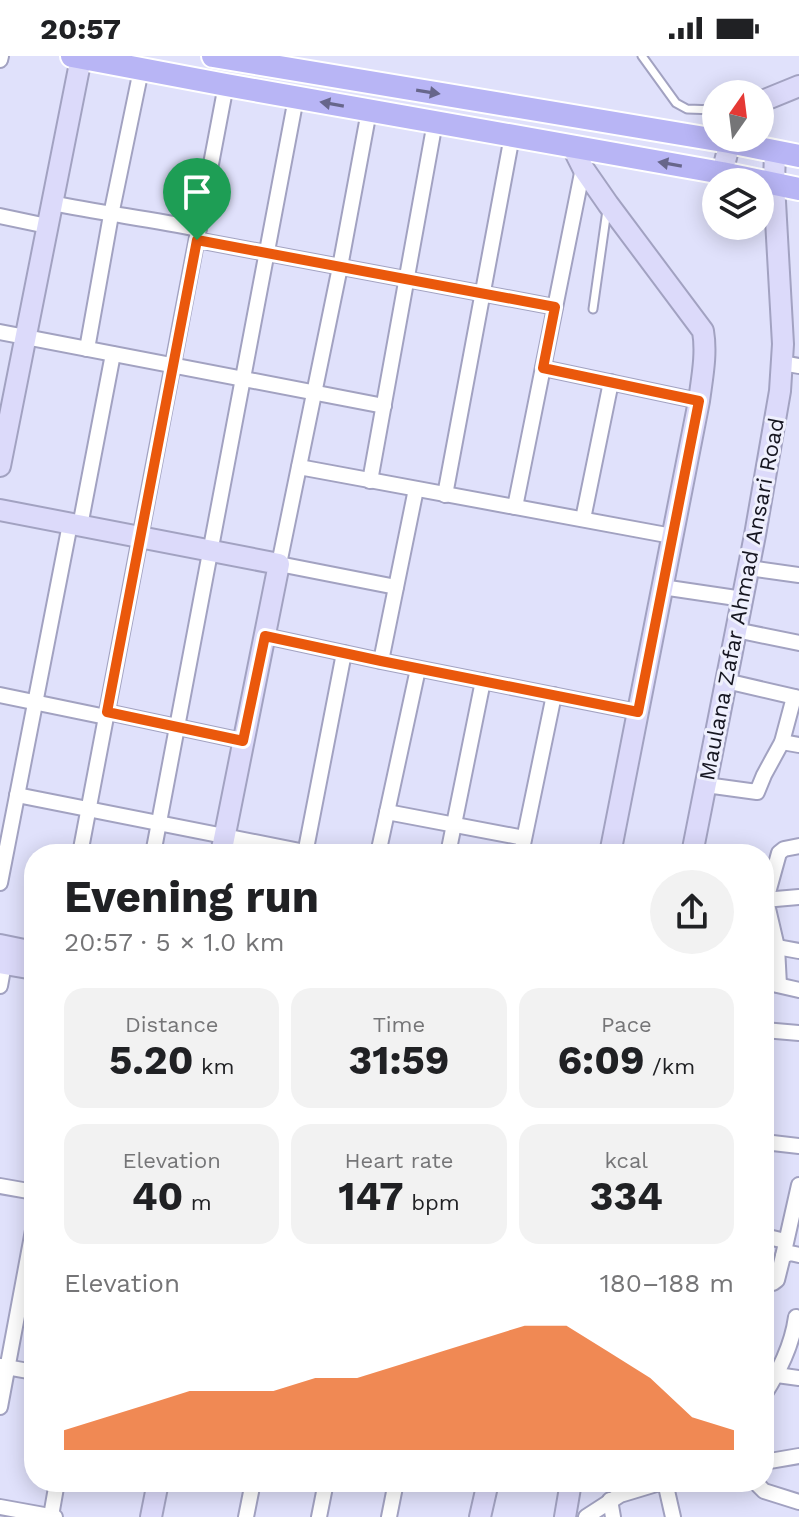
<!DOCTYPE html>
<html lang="en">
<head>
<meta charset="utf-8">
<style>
  :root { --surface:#fff; --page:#f2f2f2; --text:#202124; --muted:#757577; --accent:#ea580c }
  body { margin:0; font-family:"Work Sans",sans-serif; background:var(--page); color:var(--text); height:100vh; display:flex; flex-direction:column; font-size:30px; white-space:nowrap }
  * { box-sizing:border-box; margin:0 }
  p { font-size:26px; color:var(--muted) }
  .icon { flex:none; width:44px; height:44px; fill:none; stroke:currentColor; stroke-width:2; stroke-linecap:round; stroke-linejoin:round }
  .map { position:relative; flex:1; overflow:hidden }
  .side { position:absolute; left:24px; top:788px; width:750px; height:648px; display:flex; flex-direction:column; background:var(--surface); border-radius:32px; box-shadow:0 4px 20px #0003 }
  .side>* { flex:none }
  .needle { width:52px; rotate:14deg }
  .tools { position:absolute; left:702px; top:24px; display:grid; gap:16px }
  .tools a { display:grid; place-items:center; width:72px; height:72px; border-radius:50%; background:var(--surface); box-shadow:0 4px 20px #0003; font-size:40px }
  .pin { position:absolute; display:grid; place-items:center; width:68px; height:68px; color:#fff; margin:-82px -34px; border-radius:50% 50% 50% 0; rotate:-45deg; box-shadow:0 0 8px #0007 }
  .pin .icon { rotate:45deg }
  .round { display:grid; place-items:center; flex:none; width:84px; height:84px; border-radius:42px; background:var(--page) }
  .headline { display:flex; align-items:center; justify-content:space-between; height:136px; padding:0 40px }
  h1 { font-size:44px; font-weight:700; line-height:60px }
  .stats { display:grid; grid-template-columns:repeat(3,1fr); gap:12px; height:136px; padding:8px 40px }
  .stats div { display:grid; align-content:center; border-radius:20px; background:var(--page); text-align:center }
  .stats b { font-size:40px; font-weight:700 }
  .stats small { font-size:22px; font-weight:400 }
  .stats p { font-size:22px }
  .chart { height:224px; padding:16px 40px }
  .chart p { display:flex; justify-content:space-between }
  .chart svg { width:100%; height:144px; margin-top:8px; fill:var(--accent); opacity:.7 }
  .status { display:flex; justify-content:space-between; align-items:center; height:56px; padding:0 40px; background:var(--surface); direction:ltr }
  .status svg { height:22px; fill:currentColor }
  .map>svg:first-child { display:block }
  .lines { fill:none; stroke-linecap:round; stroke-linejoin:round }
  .lane-casing { stroke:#a2a2c1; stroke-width:11 }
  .street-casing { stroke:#a2a2c1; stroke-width:18 }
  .secondary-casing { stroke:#a2a2c1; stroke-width:24 }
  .primary-casing { stroke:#fff; stroke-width:26 }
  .lane { stroke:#fff; stroke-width:7 }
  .street { stroke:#fff; stroke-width:14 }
  .secondary { stroke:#dcdafa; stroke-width:20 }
  .primary { stroke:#b8b5f5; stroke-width:22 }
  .oneway { fill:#67668b }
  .route-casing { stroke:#fff; stroke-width:16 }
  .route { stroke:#ea580c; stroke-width:10 }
  .labels { text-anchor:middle; stroke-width:6; stroke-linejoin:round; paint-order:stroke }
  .street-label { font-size:22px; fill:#161621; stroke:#eff0fd }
</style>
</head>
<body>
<div class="status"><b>20:57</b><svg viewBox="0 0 49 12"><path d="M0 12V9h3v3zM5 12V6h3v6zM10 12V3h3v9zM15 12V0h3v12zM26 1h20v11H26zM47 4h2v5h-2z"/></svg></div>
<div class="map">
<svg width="799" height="1461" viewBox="0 0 799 1461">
  <rect width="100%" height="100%" fill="#e0e1fb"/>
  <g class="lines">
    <defs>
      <g id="lane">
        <path d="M642,0l34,47 11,6 29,1"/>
        <path d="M593,253l14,-99"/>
      </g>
      <g id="street">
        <path d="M0,4l1,-4"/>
        <path d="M369,55l-29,156 -61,297 117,23"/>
        <path d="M52,147c49,10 98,16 147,26"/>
        <path d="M0,160l47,10"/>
        <path d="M197,184l358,67"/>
        <path d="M0,276l384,74"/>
        <path d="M87,293l24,-134 30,-145"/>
        <path d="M782,307l17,3"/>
        <path d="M543,312l156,33"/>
        <path d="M299,411l373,69"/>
        <path d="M370,425l65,-359"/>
        <path d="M445,439l67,-359"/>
        <path d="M515,451l68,-339"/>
        <path d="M583,463l28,-137"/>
        <path d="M80,470l33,-172"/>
        <path d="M749,512l50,7"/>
        <path d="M662,531l81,12"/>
        <path d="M736,574l63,13"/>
        <path d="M265,580l116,25 257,51"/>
        <path d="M381,605l35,-172"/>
        <path d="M726,625l73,17"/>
        <path d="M0,639l106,22"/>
        <path d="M107,656l136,29"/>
        <path d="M782,686l17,3"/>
        <path d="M706,729l51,7 7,-17 18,-33 12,-45"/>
        <path d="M17,739l298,59"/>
        <path d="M387,756l137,26"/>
        <path d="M80,798l146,-769"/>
        <path d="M153,798l143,-756"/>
        <path d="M305,798l39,-201"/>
        <path d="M378,798l40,-185"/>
        <path d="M448,798l35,-173"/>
        <path d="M521,798l33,-159"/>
        <path d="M0,827l70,-359"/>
        <path d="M764,844l35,-3"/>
        <path d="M777,891l22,4"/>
        <path d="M764,926l35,8"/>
        <path d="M779,929l-2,-38 -11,-47 13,-47 5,-4 15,-3"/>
        <path d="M0,930l4,-22"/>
        <path d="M764,974l35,3"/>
        <path d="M764,1086l35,4"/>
        <path d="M0,1130l34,6"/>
        <path d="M764,1180l21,5"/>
        <path d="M783,1200l16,-71"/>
        <path d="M764,1226l9,1 4,-3 6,-24 7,-3 9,2"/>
        <path d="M764,1308l13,11 22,3"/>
        <path d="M0,1310l34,6"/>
        <path d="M764,1339c15,-24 28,-49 32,-78"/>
        <path d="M0,1351l34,-182"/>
        <path d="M764,1406l35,-6"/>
        <path d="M665,1426l8,35"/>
        <path d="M755,1426l9,9 35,11"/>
        <path d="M610,1444l3,17"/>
        <path d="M0,1451l55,10"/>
        <path d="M51,1460l6,-34"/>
        <path d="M246,1461l7,-35"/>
        <path d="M319,1461l7,-35"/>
        <path d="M389,1461l7,-35"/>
        <path d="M586,1461l34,-22 43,-13"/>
      </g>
      <g id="secondary">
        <path d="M760,46l39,-16"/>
        <path d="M572,90l11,22 25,36 95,127c4,23 -1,47 -4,70l-89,453"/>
        <path d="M722,117l9,-35"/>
        <path d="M0,410l81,-408"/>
        <path d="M0,454l279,54 -58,290"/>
        <path d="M692,798l63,-319 25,-144 3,-47 -9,-160 1,-33"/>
        <path d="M0,889l34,7"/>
        <path d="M0,907l34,6"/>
        <path d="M151,1461l7,-35"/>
        <path d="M480,1461l8,-35"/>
        <path d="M565,1461l6,-35"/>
      </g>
      <g id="primary">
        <path d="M72,0l154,29 496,88 77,16"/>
        <path d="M213,0l516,86 70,14"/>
      </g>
    </defs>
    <!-- lane casing -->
    <use href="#lane" class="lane-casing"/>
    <!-- street casing -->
    <use href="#street" class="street-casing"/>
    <!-- secondary casing -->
    <use href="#secondary" class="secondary-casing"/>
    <!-- primary casing -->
    <use href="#primary" class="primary-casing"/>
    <!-- lane -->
    <use href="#lane" class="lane"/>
    <!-- street -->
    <use href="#street" class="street"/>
    <!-- secondary -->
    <use href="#secondary" class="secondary"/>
    <!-- primary -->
    <use href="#primary" class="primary"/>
  </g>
  <!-- one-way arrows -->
  <defs><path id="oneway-solid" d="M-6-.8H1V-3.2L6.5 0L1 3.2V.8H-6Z" transform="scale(2)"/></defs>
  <g class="oneway">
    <use href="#oneway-solid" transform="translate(428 36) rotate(9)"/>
    <use href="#oneway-solid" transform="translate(332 48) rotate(-170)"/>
    <use href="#oneway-solid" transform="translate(670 108) rotate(-170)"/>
  </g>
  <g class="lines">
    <defs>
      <path id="route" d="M197,184l358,67 -12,61 156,33 -61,311 -257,-51 -116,-25 -22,105 -136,-29z"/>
    </defs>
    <!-- route casing -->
    <use href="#route" class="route-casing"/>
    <!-- route -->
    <use href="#route" class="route"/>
  </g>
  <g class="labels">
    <!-- street labels -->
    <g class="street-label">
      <text transform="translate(741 543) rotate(-79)" y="8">Maulana Zafar Ahmad Ansari Road</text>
    </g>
  </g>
</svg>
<div class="tools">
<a><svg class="needle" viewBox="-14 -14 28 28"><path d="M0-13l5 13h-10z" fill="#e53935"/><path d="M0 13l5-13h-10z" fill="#757577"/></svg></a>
<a><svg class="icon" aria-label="layers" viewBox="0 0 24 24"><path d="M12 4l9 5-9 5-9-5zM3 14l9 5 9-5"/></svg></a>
</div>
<div class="pin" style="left:197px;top:184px;background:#1e9e55"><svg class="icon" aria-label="arrive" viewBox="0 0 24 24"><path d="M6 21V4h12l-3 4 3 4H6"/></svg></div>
<section class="side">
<div class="headline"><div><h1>Evening run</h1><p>20:57 · 5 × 1.0 km</p></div><a class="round"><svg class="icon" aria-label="share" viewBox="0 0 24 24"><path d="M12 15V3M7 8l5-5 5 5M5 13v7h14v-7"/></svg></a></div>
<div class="stats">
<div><p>Distance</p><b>5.20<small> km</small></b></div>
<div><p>Time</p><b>31:59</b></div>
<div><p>Pace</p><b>6:09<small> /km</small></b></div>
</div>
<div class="stats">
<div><p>Elevation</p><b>40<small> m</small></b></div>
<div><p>Heart rate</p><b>147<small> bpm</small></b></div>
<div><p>kcal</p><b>334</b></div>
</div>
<div class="chart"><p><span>Elevation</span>180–188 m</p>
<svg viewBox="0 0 160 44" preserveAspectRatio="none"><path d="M0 44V38L10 34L20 30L30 26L40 26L50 26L60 22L70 22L80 18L90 14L100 10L110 6L120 6L130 14L140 22L150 34L160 38V44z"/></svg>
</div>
</section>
</div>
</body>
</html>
